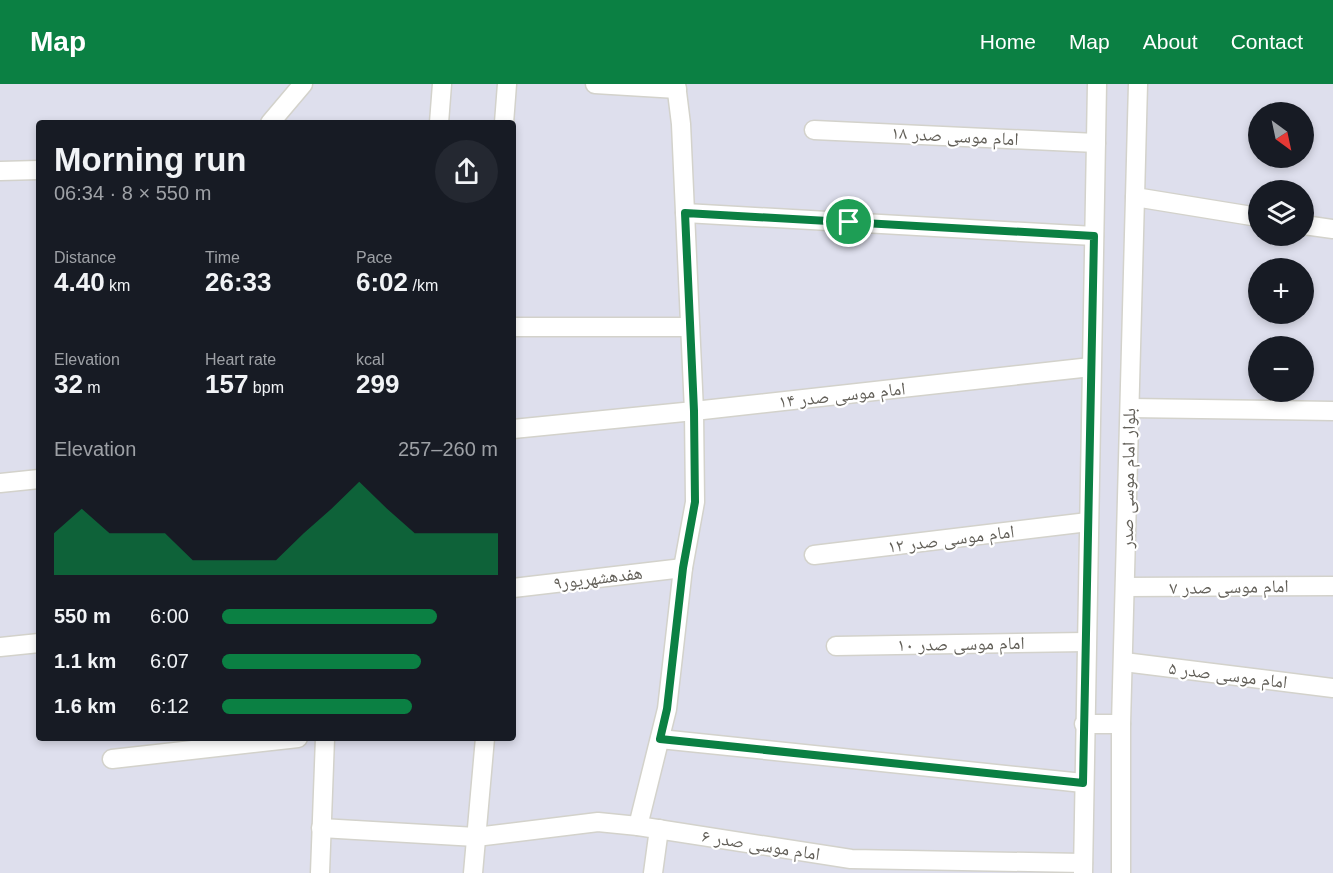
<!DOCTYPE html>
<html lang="en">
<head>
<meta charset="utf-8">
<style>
  :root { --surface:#171b24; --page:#242831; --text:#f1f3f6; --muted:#9ea1a6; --accent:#0b8043 }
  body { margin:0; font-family:Arial,"Noto Naskh Arabic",sans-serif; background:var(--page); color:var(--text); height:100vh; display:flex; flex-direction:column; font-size:22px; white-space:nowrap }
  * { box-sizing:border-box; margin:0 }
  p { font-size:20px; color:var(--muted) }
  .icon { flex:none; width:33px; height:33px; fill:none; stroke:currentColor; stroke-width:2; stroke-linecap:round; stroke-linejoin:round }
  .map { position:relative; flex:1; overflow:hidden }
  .panel { position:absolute; left:36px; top:36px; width:480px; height:621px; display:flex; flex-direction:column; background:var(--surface); border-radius:6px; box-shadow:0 3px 9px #0003 }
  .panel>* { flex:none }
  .needle { width:39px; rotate:147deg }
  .controls { position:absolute; left:1248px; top:18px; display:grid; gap:12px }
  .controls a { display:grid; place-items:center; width:66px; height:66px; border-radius:50%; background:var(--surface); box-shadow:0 3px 9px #0003; font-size:30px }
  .pin { position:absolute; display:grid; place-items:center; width:51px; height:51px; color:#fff; margin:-26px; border:3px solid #fff; border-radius:50%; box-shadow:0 2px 6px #0007 }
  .round { display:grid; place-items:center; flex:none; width:63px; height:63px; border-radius:32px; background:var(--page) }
  .headline { display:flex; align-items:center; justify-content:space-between; height:102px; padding:0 18px }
  h1 { font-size:33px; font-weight:700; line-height:45px }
  .stats { display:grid; grid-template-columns:repeat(3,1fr); gap:9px; height:102px; padding:6px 18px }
  .stats div { display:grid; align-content:center }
  .stats b { font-size:26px; font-weight:700 }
  .stats small { font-size:16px; font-weight:400 }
  .stats p { font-size:16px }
  .chart { height:168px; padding:12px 18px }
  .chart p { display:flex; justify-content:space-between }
  .chart svg { width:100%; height:108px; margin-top:6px; fill:var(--accent); opacity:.7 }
  ul { padding:0 18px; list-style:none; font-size:20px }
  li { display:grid; grid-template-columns:96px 72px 1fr; align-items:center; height:45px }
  li i { height:15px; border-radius:8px; background:var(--accent) }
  header { display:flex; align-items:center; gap:36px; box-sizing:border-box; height:84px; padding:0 30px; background:var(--accent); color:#fff }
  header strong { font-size:28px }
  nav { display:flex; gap:33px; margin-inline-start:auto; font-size:21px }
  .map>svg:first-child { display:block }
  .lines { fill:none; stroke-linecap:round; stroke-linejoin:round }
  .minor-casing { stroke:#d3d2cb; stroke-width:21 }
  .minor { stroke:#fff; stroke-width:18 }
  .route-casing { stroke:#fff; stroke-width:12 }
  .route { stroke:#0b8043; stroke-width:8 }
  .labels { text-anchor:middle; stroke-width:4.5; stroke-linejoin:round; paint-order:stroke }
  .street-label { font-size:18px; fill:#625f58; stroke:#fff }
</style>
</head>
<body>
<header>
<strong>Map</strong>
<nav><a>Home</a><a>Map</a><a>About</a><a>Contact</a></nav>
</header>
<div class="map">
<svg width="1333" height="789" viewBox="0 0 1333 789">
  <rect width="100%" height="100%" fill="#dedfed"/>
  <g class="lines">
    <defs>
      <g id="minor">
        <path d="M595,0l82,5"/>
        <path d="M270,39l33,-39"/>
        <path d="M439,39l3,-39"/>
        <path d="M504,39l3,-39"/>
        <path d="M814,46l282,13"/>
        <path d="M0,87l39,-1"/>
        <path d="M1135,113l123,20"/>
        <path d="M685,129l409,23"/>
        <path d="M1304,141l29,4"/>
        <path d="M513,243h177"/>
        <path d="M1130,324l203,3"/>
        <path d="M513,345l181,-18 397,-44"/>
        <path d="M0,399l39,-4"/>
        <path d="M814,471l274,-33"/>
        <path d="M1125,503l208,-1"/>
        <path d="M513,504l170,-20"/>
        <path d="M836,562l250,-4"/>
        <path d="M0,563l39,-4"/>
        <path d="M1124,578l209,26"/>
        <path d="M1084,640h37"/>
        <path d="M660,655l423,44"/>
        <path d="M112,675l186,-21"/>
        <path d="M638,742l29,-117 16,-141 12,-66 -1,-91 -13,-287 -5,-40"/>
        <path d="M321,744l155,9 122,-15 40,4 213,33 232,4"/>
        <path d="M320,789l5,-135"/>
        <path d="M473,789l12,-135"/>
        <path d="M653,789l6,-44"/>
        <path d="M1083,789l14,-789"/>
        <path d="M1121,789v-149l17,-640"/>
      </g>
    </defs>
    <!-- minor casing -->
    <use href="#minor" class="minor-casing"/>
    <!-- minor -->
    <use href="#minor" class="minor"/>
  </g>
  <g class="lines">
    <defs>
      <path id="route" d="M685,129l409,23 -11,547 -423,-44 7,-30 16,-141 12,-66 -1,-91z"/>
    </defs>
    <!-- route casing -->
    <use href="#route" class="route-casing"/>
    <!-- route -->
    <use href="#route" class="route"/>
  </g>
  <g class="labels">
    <!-- street labels -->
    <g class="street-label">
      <text transform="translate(955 52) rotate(3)" y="6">امام موسی صدر ۱۸</text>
      <text transform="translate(842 311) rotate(-6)" y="6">امام موسی صدر ۱۴</text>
      <text transform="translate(1128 394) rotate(-89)" y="6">بلوار امام موسی صدر</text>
      <text transform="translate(951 455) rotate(-7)" y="6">امام موسی صدر ۱۲</text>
      <text transform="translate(598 494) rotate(-7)" y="6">هفدهشهریور۹</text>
      <text transform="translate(1229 503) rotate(-1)" y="6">امام موسی صدر ۷</text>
      <text transform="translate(961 560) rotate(-1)" y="6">امام موسی صدر ۱۰</text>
      <text transform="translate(1228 591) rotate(7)" y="6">امام موسی صدر ۵</text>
      <text transform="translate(761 761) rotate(9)" y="6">امام موسی صدر ۶</text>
    </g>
  </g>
</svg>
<div class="controls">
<a><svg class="needle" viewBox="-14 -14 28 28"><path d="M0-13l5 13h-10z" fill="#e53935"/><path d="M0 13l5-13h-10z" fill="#9ea1a6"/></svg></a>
<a><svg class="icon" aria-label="layers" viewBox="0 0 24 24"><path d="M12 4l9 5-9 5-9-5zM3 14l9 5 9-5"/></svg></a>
<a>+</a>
<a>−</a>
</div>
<div class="pin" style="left:849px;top:138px;background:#1e9e55"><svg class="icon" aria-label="arrive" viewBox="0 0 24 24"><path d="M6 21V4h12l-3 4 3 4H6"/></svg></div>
<section class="panel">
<div class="headline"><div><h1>Morning run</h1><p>06:34 · 8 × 550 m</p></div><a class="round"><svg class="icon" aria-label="share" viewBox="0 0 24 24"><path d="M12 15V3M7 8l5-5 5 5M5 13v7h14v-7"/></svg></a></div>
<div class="stats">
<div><p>Distance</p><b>4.40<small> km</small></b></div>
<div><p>Time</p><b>26:33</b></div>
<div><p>Pace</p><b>6:02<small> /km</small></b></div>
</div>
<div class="stats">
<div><p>Elevation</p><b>32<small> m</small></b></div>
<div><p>Heart rate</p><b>157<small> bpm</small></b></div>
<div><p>kcal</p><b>299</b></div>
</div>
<div class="chart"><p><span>Elevation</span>257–260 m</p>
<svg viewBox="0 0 160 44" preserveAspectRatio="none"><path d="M0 44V27L10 17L20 27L30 27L40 27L50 38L60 38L70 38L80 38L90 27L100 17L110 6L120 17L130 27L140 27L150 27L160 27V44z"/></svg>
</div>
<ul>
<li><b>550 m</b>6:00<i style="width:78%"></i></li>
<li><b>1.1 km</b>6:07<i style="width:72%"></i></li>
<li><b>1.6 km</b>6:12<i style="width:69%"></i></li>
</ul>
</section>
</div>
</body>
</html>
